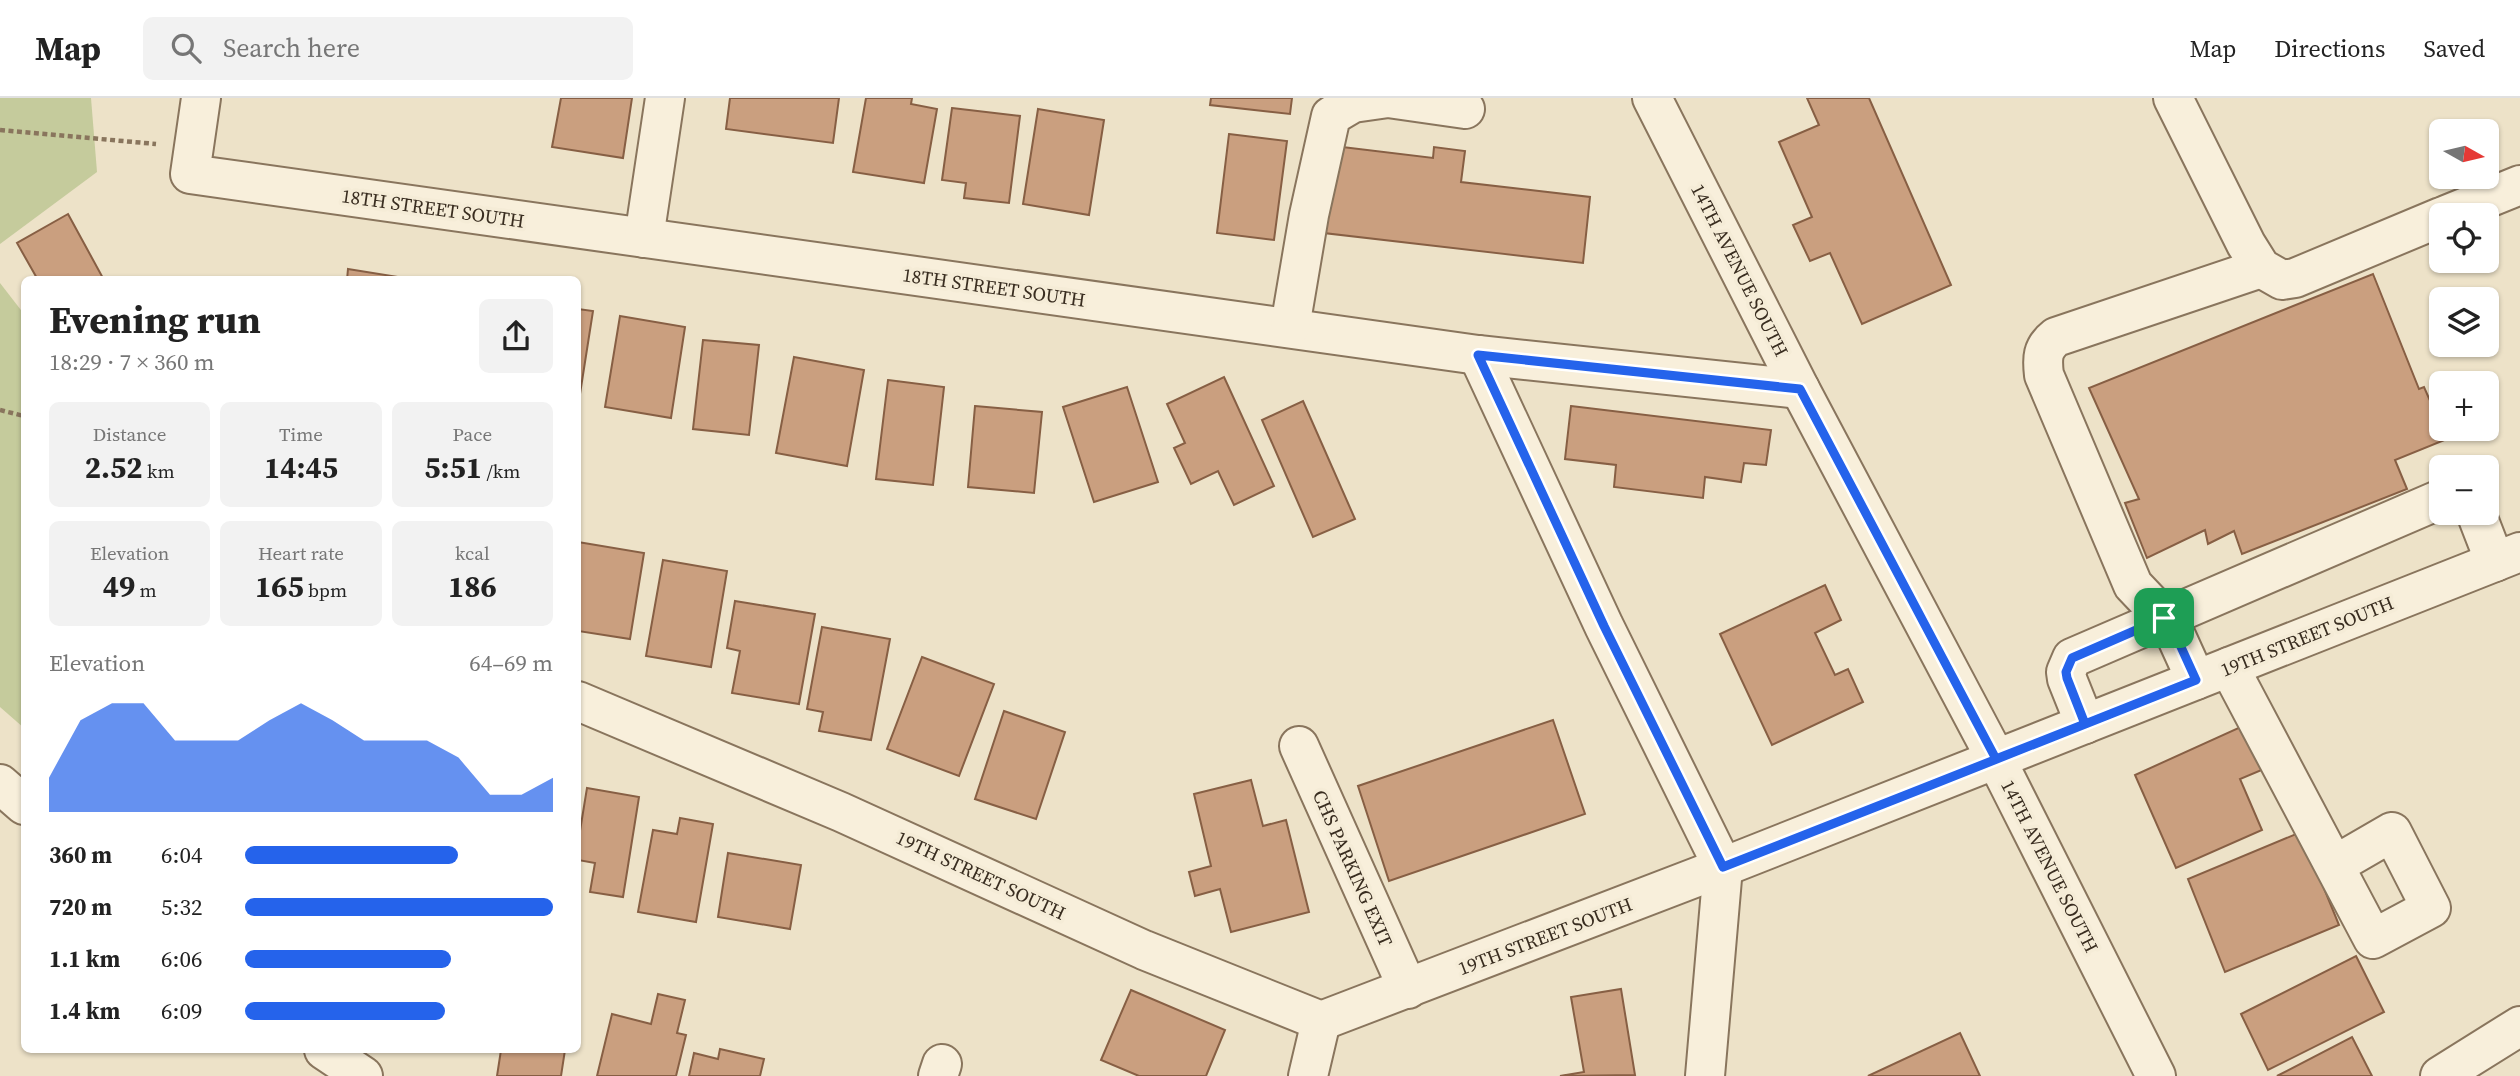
<!DOCTYPE html>
<html lang="en">
<head>
<meta charset="utf-8">
<style>
  :root { --surface:#fff; --page:#f2f2f2; --text:#222; --muted:#767676; --line:#e0e0e0; --accent:#2563eb }
  body { margin:0; font-family:"Source Serif 4",serif; background:var(--page); color:var(--text); height:100vh; display:flex; flex-direction:column; font-size:26px; white-space:nowrap }
  * { box-sizing:border-box; margin:0 }
  p { font-size:23px; color:var(--muted) }
  .icon { flex:none; width:38px; height:38px; fill:none; stroke:currentColor; stroke-width:2; stroke-linecap:round; stroke-linejoin:round }
  .map { position:relative; flex:1; overflow:hidden }
  .side { position:absolute; left:21px; top:178px; width:560px; height:777px; display:flex; flex-direction:column; background:var(--surface); border-radius:10px; box-shadow:0 2px 5px #0004 }
  .side>* { flex:none }
  .needle { width:46px; rotate:98deg }
  .controls { position:absolute; left:2429px; top:21px; display:grid; gap:14px }
  .controls a { display:grid; place-items:center; width:70px; height:70px; border-radius:10px; background:var(--surface); box-shadow:0 2px 5px #0004; font-size:35px }
  .pin { position:absolute; display:grid; place-items:center; width:60px; height:60px; color:#fff; margin:-30px; border-radius:14px; box-shadow:0 4px 10px #0006 }
  .round { display:grid; place-items:center; flex:none; width:74px; height:74px; border-radius:10px; background:var(--page) }
  .overview { display:flex; align-items:center; justify-content:space-between; height:119px; padding:0 28px }
  h1 { font-size:38px; font-weight:700; line-height:52px }
  .metrics { display:grid; grid-template-columns:repeat(3,1fr); gap:10px; height:119px; padding:7px 28px }
  .metrics div { display:grid; align-content:center; border-radius:10px; background:var(--page); text-align:center }
  .metrics b { font-size:30px; font-weight:700 }
  .metrics small { font-size:19px; font-weight:400 }
  .metrics p { font-size:19px }
  .chart { height:196px; padding:14px 28px }
  .chart p { display:flex; justify-content:space-between }
  .chart svg { width:100%; height:126px; margin-top:7px; fill:var(--accent); opacity:.7 }
  ul { padding:0 28px; list-style:none; font-size:23px }
  li { display:grid; grid-template-columns:112px 84px 1fr; align-items:center; height:52px }
  li i { height:18px; border-radius:9px; background:var(--accent) }
  header { display:flex; align-items:center; gap:42px; box-sizing:border-box; height:98px; padding:0 35px; background:var(--surface); border-bottom:2px solid var(--line) }
  header strong { font-size:33px }
  nav { display:flex; gap:38px; margin-inline-start:auto; font-size:24px }
  .search { width:490px; height:63px; background:var(--page); display:flex; align-items:center; gap:18px; box-sizing:border-box; padding:0 24px; border-radius:10px; color:var(--muted); font-size:26px }
  .map>svg:first-child { display:block }
  .green { fill:#c5cb9c }
  .building { fill:#ca9f7f; stroke:#875f44; stroke-width:2 }
  .lines { fill:none; stroke-linecap:round; stroke-linejoin:round }
  .minor-casing { stroke:#89755d; stroke-width:42 }
  .path { stroke:#89755d; stroke-width:4.5; stroke-dasharray:5 3.5; stroke-linecap:butt }
  .minor { stroke:#f8efdb; stroke-width:38 }
  .route-casing { stroke:#fff; stroke-width:14 }
  .route { stroke:#2563eb; stroke-width:9 }
  .labels { text-anchor:middle; stroke-width:7; stroke-linejoin:round; paint-order:stroke }
  .street-label { font-size:19px; fill:#392d20; stroke:#f5ecd7 }
</style>
</head>
<body>
<header>
<strong>Map</strong>
<div class="search"><svg class="icon" aria-label="search" viewBox="0 0 24 24"><circle cx="10" cy="10" r="6"/><path d="M15 15l6 6"/></svg>Search here</div>
<nav><a>Map</a><a>Directions</a><a>Saved</a></nav>
</header>
<div class="map">
<svg width="2520" height="978" viewBox="0 0 2520 978">
  <rect width="100%" height="100%" fill="#ede2c8"/>
  <!-- green -->
  <g class="green">
    <path d="M0,0h91l6,74 -97,72z"/>
    <path d="M0,185l24,31v414l-24,-21z"/>
  </g>
  <!-- building -->
  <g class="building">
    <path d="M561,0h71l-9,60 -71,-11z"/>
    <path d="M730,0h109l-6,45 -107,-14z"/>
    <path d="M866,0h46l-1,6 26,5 -13,74 -71,-11z"/>
    <path d="M1211,0h81l-2,16 -80,-9z"/>
    <path d="M1807,0h62l82,187 -89,39 -32,-71 -20,8 -17,-36 19,-8 -33,-75 40,-17z"/>
    <path d="M952,10l68,8 -11,87 -45,-5 2,-15 -24,-3z"/>
    <path d="M1038,11l66,11 -15,95 -66,-11z"/>
    <path d="M1229,36l58,7 -13,99 -57,-7z"/>
    <path d="M1334,48l99,12 1,-11 31,4 -4,31 129,15 -7,66 -259,-30z"/>
    <path d="M68,116l36,66h-66l-21,-37z"/>
    <path d="M348,171l50,8 -1,3h-50z"/>
    <path d="M2373,176l46,115 5,-2 23,52 -52,21 12,29 -165,65 -8,-23 -26,13 -3,-14 -58,28 -22,-55 14,-4 -50,-111z"/>
    <path d="M191,180l57,1v1h-57z"/>
    <path d="M578,211l15,2 -13,83h-2z"/>
    <path d="M620,218l65,11 -14,91 -66,-11z"/>
    <path d="M703,242l56,5 -10,90 -56,-6z"/>
    <path d="M794,259l70,13 -17,96 -71,-13z"/>
    <path d="M1224,279l50,109 -40,19 -16,-34 -27,13 -17,-36 11,-5 -18,-39z"/>
    <path d="M888,282l56,7 -11,98 -57,-6z"/>
    <path d="M1127,289l31,95 -64,20 -31,-95z"/>
    <path d="M1303,303l52,118 -42,18 -51,-117z"/>
    <path d="M975,308l67,6 -8,81 -66,-6z"/>
    <path d="M1571,308l200,24 -5,35 -22,-2 -3,19 -36,-5 -2,21 -89,-11 2,-22 -51,-6z"/>
    <path d="M578,444l66,11 -14,86 -52,-8z"/>
    <path d="M663,462l64,11 -16,96 -65,-11z"/>
    <path d="M1825,487l16,35 -26,13 20,42 13,-6 15,33 -91,43 -52,-111z"/>
    <path d="M735,503l80,13 -16,90 -67,-11 8,-42 -13,-3z"/>
    <path d="M822,529l68,12 -19,101 -52,-9 4,-19 -16,-3z"/>
    <path d="M922,559l72,27 -35,92 -72,-27z"/>
    <path d="M1004,613l61,21 -29,87 -61,-20z"/>
    <path d="M1553,622l32,94 -196,67 -31,-95z"/>
    <path d="M2245,627l19,44 -24,10 22,51 -86,38 -41,-93z"/>
    <path d="M1251,682l12,46 23,-6 23,92 -78,20 -11,-43 -25,7 -6,-24 22,-6 -17,-72z"/>
    <path d="M587,690l52,9 -16,100 -33,-5 5,-29 -17,-3v-17z"/>
    <path d="M680,720l33,6 -17,98 -58,-10 15,-82 24,4z"/>
    <path d="M2301,734l38,93 -114,47 -37,-93z"/>
    <path d="M728,755l73,12 -11,64 -72,-12z"/>
    <path d="M2356,858l28,56 -116,58 -27,-56z"/>
    <path d="M1621,891l14,86 -75,1 24,-4 -13,-75z"/>
    <path d="M1131,892l94,40 -19,46h-67l-38,-16z"/>
    <path d="M658,896l27,6 -8,33 9,2 -10,41h-79l15,-62 39,10z"/>
    <path d="M1960,935l20,43h-112z"/>
    <path d="M2352,939l20,39h-95z"/>
    <path d="M720,951l44,10 -4,17h-71l5,-23 24,6z"/>
    <path d="M501,952h64l-4,26h-64z"/>
  </g>
  <g class="lines">
    <defs>
      <g id="minor">
        <path d="M201,0l-11,76 1288,181 322,34"/>
        <path d="M1652,0l148,291 196,370 160,317"/>
        <path d="M2173,0l73,146 15,24 21,12 13,-2 146,-61"/>
        <path d="M2446,117l74,-30"/>
        <path d="M644,140l21,-140"/>
        <path d="M1290,229l19,-112 22,-99 22,-13 35,-5 77,11"/>
        <path d="M1478,257l126,271 119,241 -18,209"/>
        <path d="M2476,415l19,49"/>
        <path d="M2229,569l144,272 58,-31 -39,-76 -57,33"/>
        <path d="M2196,582l-25,-55 -38,-40 -89,-210c-2,-17 -2,-27 12,-38l205,-69"/>
        <path d="M578,603l263,111 303,138 177,71 402,-154 797,-315"/>
        <path d="M2085,626l-18,-45 -1,-7 6,-14 369,-159"/>
        <path d="M1299,648l109,243"/>
        <path d="M0,686l24,21"/>
        <path d="M324,952l39,26"/>
        <path d="M938,978l4,-12"/>
        <path d="M1308,978l13,-55"/>
        <path d="M2440,978l80,-50"/>
      </g>
    </defs>
    <!-- minor casing -->
    <use href="#minor" class="minor-casing"/>
    <!-- path -->
    <g class="path">
      <path d="M0,32l156,14"/>
      <path d="M0,312l24,6"/>
    </g>
    <!-- minor -->
    <use href="#minor" class="minor"/>
  </g>
  <g class="lines">
    <defs>
      <path id="route" d="M2164,520l-92,40 -6,14 1,6 18,46 -89,35 -196,-370 -322,-34 126,271 119,241c158,-62 315,-124 473,-187l-25,-55 -7,-7"/>
    </defs>
    <!-- route casing -->
    <use href="#route" class="route-casing"/>
    <!-- route -->
    <use href="#route" class="route"/>
  </g>
  <g class="labels">
    <!-- street labels -->
    <g class="street-label">
      <text transform="translate(433 110) rotate(8)" y="7">18TH STREET SOUTH</text>
      <text transform="translate(1740 172) rotate(63)" y="7">14TH AVENUE SOUTH</text>
      <text transform="translate(994 189) rotate(8)" y="7">18TH STREET SOUTH</text>
      <text transform="translate(2307 538) rotate(-22)" y="7">19TH STREET SOUTH</text>
      <text transform="translate(2050 768) rotate(63)" y="7">14TH AVENUE SOUTH</text>
      <text transform="translate(1353 770) rotate(66)" y="7">CHS PARKING EXIT</text>
      <text transform="translate(981 777) rotate(25)" y="7">19TH STREET SOUTH</text>
      <text transform="translate(1545 838) rotate(-21)" y="7">19TH STREET SOUTH</text>
    </g>
  </g>
</svg>
<div class="controls">
<a><svg class="needle" viewBox="-14 -14 28 28"><path d="M0-13l5 13h-10z" fill="#e53935"/><path d="M0 13l5-13h-10z" fill="#767676"/></svg></a>
<a><svg class="icon" aria-label="locate" viewBox="0 0 24 24"><circle cx="12" cy="12" r="6"/><path d="M12 2v4M12 18v4M2 12h4M18 12h4"/></svg></a>
<a><svg class="icon" aria-label="layers" viewBox="0 0 24 24"><path d="M12 4l9 5-9 5-9-5zM3 14l9 5 9-5"/></svg></a>
<a>+</a>
<a>−</a>
</div>
<div class="pin" style="left:2164px;top:520px;background:#1e9e55"><svg class="icon" aria-label="arrive" viewBox="0 0 24 24"><path d="M6 21V4h12l-3 4 3 4H6"/></svg></div>
<section class="side">
<div class="overview"><div><h1>Evening run</h1><p>18:29 · 7 × 360 m</p></div><a class="round"><svg class="icon" aria-label="share" viewBox="0 0 24 24"><path d="M12 15V3M7 8l5-5 5 5M5 13v7h14v-7"/></svg></a></div>
<div class="metrics">
<div><p>Distance</p><b>2.52<small> km</small></b></div>
<div><p>Time</p><b>14:45</b></div>
<div><p>Pace</p><b>5:51<small> /km</small></b></div>
</div>
<div class="metrics">
<div><p>Elevation</p><b>49<small> m</small></b></div>
<div><p>Heart rate</p><b>165<small> bpm</small></b></div>
<div><p>kcal</p><b>186</b></div>
</div>
<div class="chart"><p><span>Elevation</span>64–69 m</p>
<svg viewBox="0 0 160 44" preserveAspectRatio="none"><path d="M0 44V32L10 12L20 6L30 6L40 19L50 19L60 19L70 12L80 6L90 12L100 19L110 19L120 19L130 25L140 38L150 38L160 32V44z"/></svg>
</div>
<ul>
<li><b>360 m</b>6:04<i style="width:69%"></i></li>
<li><b>720 m</b>5:32<i style="width:100%"></i></li>
<li><b>1.1 km</b>6:06<i style="width:67%"></i></li>
<li><b>1.4 km</b>6:09<i style="width:65%"></i></li>
</ul>
</section>
</div>
</body>
</html>
